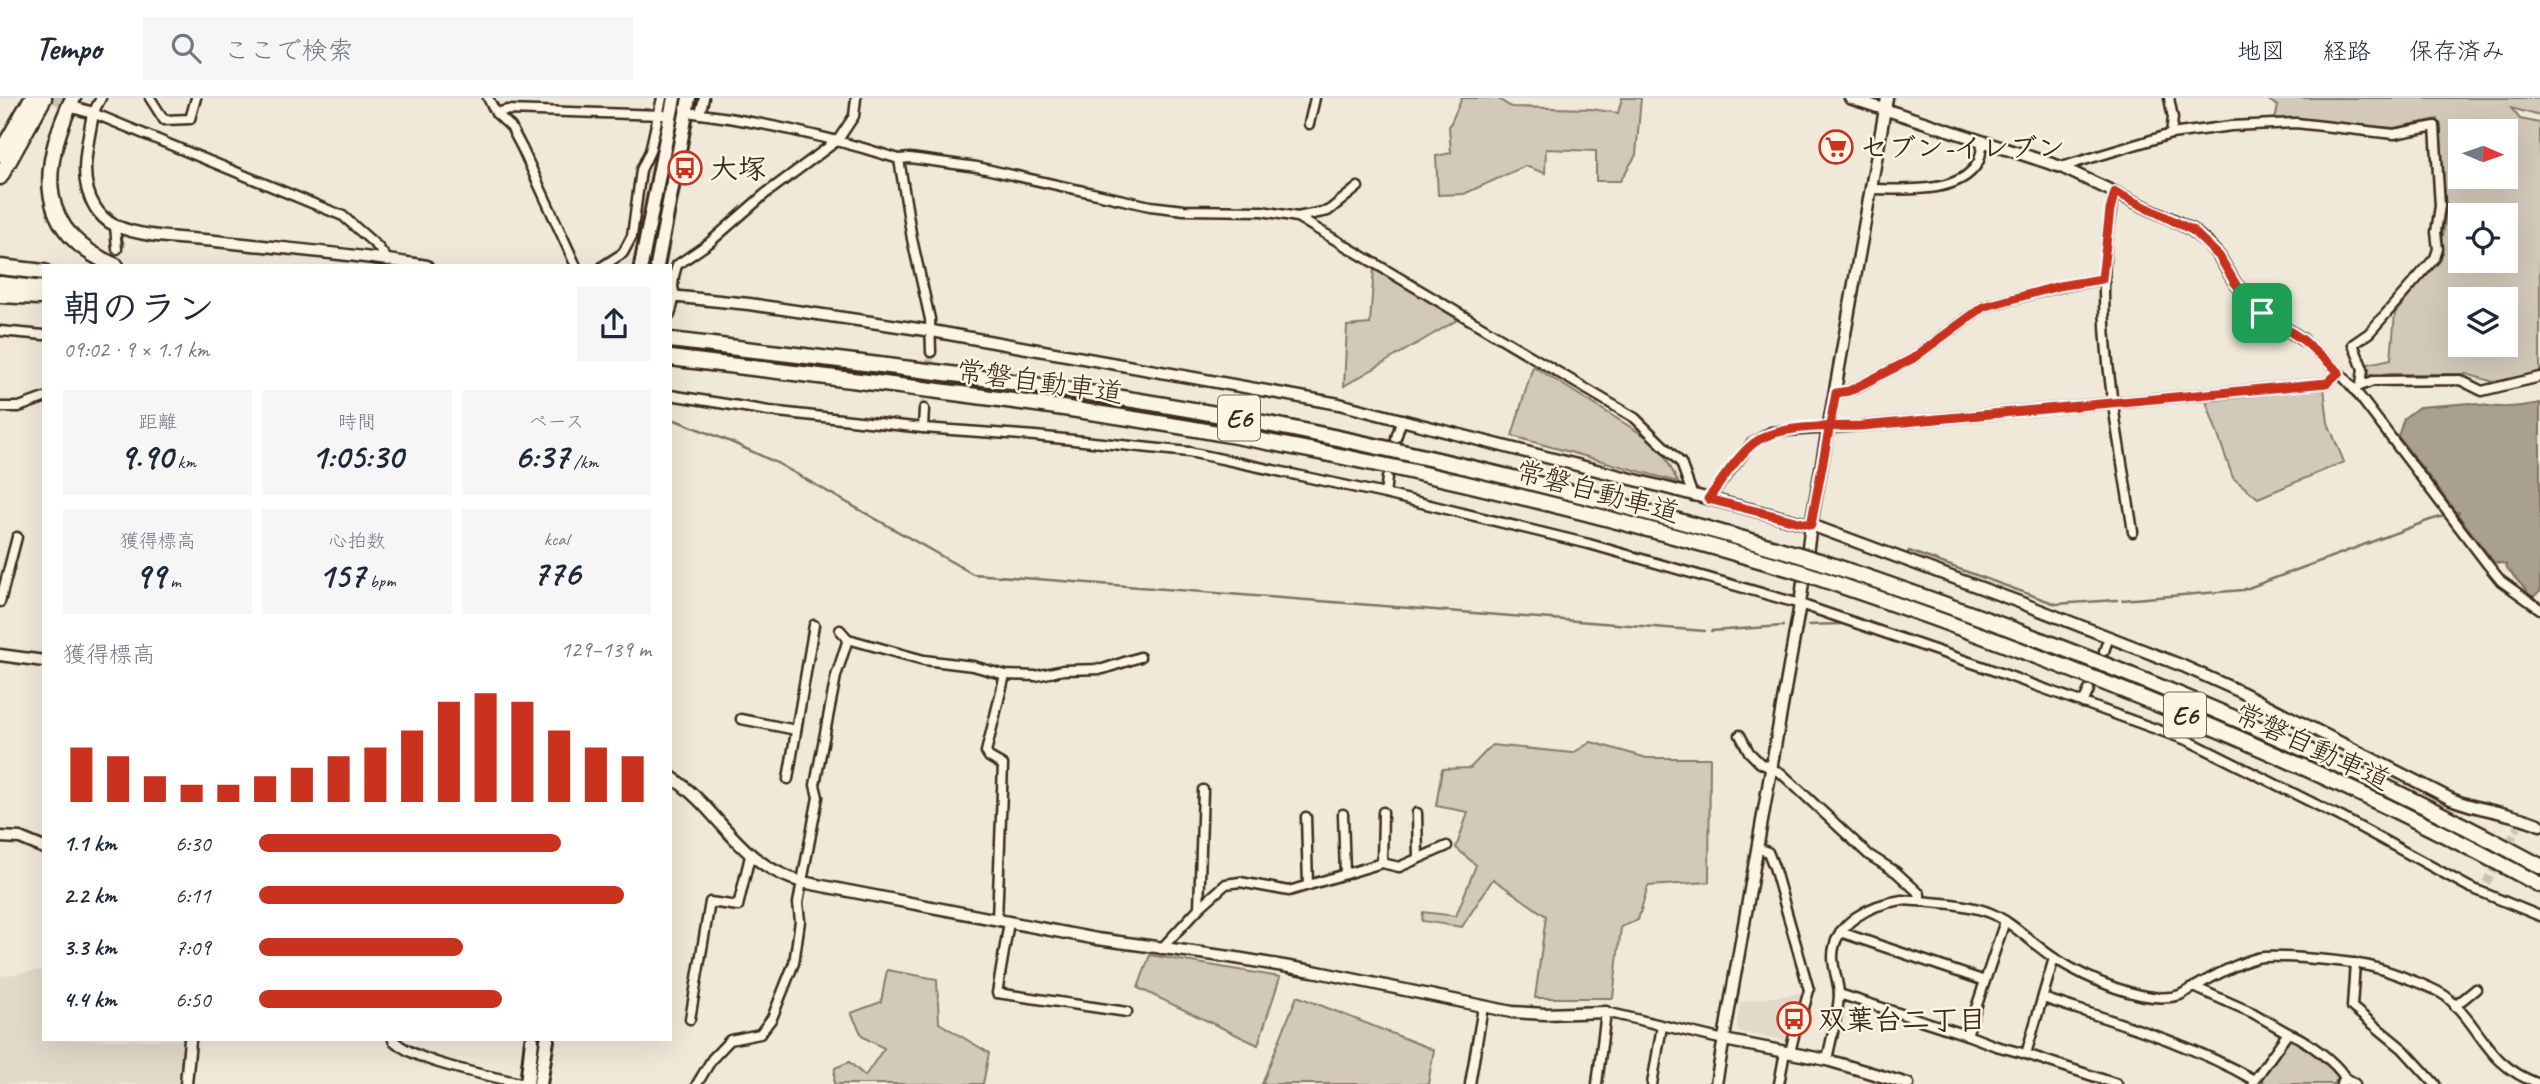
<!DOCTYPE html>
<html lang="ja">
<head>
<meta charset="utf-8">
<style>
  :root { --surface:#fff; --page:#f6f6f7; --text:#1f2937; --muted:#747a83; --line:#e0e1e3; --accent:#c8321e }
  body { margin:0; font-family:Caveat,"Klee One",sans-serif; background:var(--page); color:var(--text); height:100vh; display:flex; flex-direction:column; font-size:26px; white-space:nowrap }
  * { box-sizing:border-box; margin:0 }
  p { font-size:23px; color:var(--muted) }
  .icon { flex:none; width:38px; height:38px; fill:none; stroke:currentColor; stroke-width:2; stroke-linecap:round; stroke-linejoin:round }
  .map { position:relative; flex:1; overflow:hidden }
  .side { position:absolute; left:42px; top:166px; width:630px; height:777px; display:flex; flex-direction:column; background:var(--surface); border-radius:0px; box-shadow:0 7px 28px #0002 }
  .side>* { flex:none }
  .needle { width:46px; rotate:92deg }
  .buttons { position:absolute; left:2448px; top:21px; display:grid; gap:14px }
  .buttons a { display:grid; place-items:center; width:70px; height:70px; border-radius:0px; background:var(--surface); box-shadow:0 7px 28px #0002; font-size:35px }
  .pin { position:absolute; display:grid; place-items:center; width:60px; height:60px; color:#fff; margin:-30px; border-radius:14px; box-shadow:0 4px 10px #0006 }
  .round { display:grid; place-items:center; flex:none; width:74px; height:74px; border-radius:0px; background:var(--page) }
  .summary { display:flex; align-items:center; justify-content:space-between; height:119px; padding:0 21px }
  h1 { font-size:38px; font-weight:700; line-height:52px }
  .metrics { display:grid; grid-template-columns:repeat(3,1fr); gap:10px; height:119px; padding:7px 21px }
  .metrics div { display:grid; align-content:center; border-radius:0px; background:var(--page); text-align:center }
  .metrics b { font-size:35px; font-weight:700 }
  .metrics small { font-size:19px; font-weight:400 }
  .metrics p { font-size:19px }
  .chart { height:196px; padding:14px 21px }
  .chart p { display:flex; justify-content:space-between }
  .chart svg { width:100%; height:126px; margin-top:7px; stroke:var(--accent); stroke-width:6 }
  ul { padding:0 21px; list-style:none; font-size:23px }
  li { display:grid; grid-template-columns:112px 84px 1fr; align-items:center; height:52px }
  li i { height:18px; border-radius:9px; background:var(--accent) }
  header { display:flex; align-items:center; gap:42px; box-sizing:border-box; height:98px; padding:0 35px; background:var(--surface); border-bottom:2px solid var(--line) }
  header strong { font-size:33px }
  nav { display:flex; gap:38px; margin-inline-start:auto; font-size:24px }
  .search { width:490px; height:63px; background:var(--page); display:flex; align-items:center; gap:18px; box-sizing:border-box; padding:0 24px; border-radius:0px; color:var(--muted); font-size:26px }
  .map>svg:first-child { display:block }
  .built { fill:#e1d9c9 }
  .green { fill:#d2c9ba; stroke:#867a6c; stroke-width:2; fill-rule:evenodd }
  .water { fill:#aaa091; stroke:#7e7163; stroke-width:2 }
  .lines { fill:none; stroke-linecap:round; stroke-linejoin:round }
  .stream { stroke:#7e7163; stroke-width:2.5 }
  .minor-tunnel { stroke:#ccc3b4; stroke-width:8; stroke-dasharray:8 4; stroke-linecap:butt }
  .tertiary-tunnel { stroke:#ccc3b4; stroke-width:10; stroke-dasharray:10 5; stroke-linecap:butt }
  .minor-casing { stroke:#3b2a1e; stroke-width:13 }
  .tertiary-casing { stroke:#3b2a1e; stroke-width:15 }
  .trunk-casing { stroke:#3b2a1e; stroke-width:18 }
  .motorway-casing { stroke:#3b2a1e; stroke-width:19 }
  .minor { stroke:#fcf5e5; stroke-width:8 }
  .tertiary { stroke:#fcf5e5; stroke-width:10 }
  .trunk { stroke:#fcf5e5; stroke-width:12 }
  .motorway { stroke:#fcf5e5; stroke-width:14 }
  .motorway-bridge-casing { stroke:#3b2a1e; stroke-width:19; stroke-linecap:butt }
  .motorway-bridge { stroke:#fcf5e5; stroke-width:14 }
  .route-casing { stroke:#fff; stroke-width:14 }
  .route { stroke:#c8321e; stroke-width:9 }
  .labels { text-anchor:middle; stroke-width:5; stroke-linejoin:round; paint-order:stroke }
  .shield { fill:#fcf5e5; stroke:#75675a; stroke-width:2 }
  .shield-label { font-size:26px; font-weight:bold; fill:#3b2a1e }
  .poi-label { font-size:28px; font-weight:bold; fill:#3b2a1e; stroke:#fcf5e5; text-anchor:start }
  .street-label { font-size:28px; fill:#3b2a1e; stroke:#fcf5e5 }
</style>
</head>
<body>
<header>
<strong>Tempo</strong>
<div class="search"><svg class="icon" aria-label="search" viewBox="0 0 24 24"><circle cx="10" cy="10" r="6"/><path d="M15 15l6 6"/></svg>ここで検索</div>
<nav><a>地図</a><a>経路</a><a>保存済み</a></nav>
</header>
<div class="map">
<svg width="2540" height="986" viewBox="0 0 2540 986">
  <rect width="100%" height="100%" fill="#f0e9d9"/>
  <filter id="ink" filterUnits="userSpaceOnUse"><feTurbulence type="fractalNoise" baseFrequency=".0143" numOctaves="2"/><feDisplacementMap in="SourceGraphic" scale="14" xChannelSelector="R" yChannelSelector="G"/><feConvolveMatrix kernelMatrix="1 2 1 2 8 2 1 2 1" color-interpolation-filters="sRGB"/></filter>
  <g filter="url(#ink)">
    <!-- built -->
    <g class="built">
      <path d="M44,872v70h138v22l-5,22h-177v-108z"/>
      <path d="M1807,894l-8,25 -8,-1 -6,24 -46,-8 -2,-5 3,-25z"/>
    </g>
    <!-- green -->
    <g class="green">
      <path d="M1462,0h35l14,9 80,2 27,4 4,-15h19l-5,57 -16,26h-24v-30l-50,-2 -1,24 -20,-7 -61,28 -26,1 -2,-39 15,-3 -2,-26z"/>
      <path d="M2265,0h275v18l-29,-8 9,11 20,4v250l-46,9 -28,-8h-97l-1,-10 23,-5 4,-46 45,-55 6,-47 -8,-92 -44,9 -119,-8 3,-14zM2460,33h46v46h-46zM2460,117h46v46h-46zM2460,201h46v46h-46z"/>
      <path d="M1374,169l85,52 -115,67 3,-60 23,-2z"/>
      <path d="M1533,268l126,79 19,37 -166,-46z"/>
      <path d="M2324,290l4,35 16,39 -86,36 -25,-20 -27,-77z"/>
      <path d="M1591,644l56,16h63l-1,124 -61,4 -10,34 -17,7 -8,71h-78l11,-82 -53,-37 -31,48 -40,-6 1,-9 33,4 20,-51 -20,-17 12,-36 -32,-6 6,-37 28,-1 22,-23 81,8z"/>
      <path d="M1150,857l130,22 -22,68 -120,-57z"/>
      <path d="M887,872l50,9 2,44 50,30 -6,31h-149l1,-16 14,-6 16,14 19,-28 -21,-11 -12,-24 30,-11z"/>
      <path d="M1297,898l137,54 -6,34h-166z"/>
      <path d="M2292,939l49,37 -7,10h-68l-5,-4z"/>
    </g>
    <!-- water -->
    <path class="water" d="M2471,305c26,6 42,5 69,0v189l-8,5 -5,-3v-3l-21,-23v-4l-12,-2 -96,-126 6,-18 15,-11z"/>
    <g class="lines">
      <!-- stream -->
      <g class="stream">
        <path d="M109,114l9,8"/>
        <path d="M122,140l2,8"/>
        <path d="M670,320l61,24 46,21 196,111 732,57"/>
        <path d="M1906,457l3,-4 147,53 61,-4"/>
        <path d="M2122,502l121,-10 187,-70 29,-8"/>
        <path d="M1808,527l33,-1 2,-2"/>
        <path d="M1711,533l72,-5"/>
      </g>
      <!-- minor-tunnel -->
      <g class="minor-tunnel">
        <path d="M924,311l7,-57"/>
        <path d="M2486,785l32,-56"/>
      </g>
      <!-- tertiary-tunnel -->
      <path class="tertiary-tunnel" d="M53,0l22,10"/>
      <defs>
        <g id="minor">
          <path d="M101,0l-8,15 250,103 34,30 11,14"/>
          <path d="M150,0l14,22 26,-1 6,-21"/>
          <path d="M488,0l8,15 15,14 11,21 54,118"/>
          <path d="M2169,0l4,20 -2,16"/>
          <path d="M687,14c72,9 143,25 212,47l13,80 18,80 1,33"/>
          <path d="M496,15l11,-3 156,5"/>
          <path d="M700,16l4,-16"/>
          <path d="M1309,26l6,-26"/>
          <path d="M899,61l11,-1 67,9 173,39 34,4 78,1 35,6 338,201 46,45 12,33"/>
          <path d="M2061,69l110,-33 60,-8 65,-3 98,11 41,-8 5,80 -4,26 2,17 -3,9 -66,75 -16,11 10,25 -2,16"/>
          <path d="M1872,91c30,0 86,6 105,-25 4,-5 4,-15 6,-21"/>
          <path d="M2115,94c-27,107 2,232 18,340"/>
          <path d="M1297,119l31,-6 30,-24"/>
          <path d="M115,128l2,23"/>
          <path d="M603,168l20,-13 9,-17 9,-66 9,-19 12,-53"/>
          <path d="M670,217l5,-19 -2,-9 1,-11 3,-11 32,-22 56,-49 73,-54 16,-24 2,-18"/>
          <path d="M0,233l44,4"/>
          <path d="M2303,242l36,32 15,17 134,176 13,16 39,28"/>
          <path d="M2360,288l13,-5 87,-1 22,11 58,-14"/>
          <path d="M1836,295l13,-2 63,-32 71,-52 75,-20 44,-8"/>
          <path d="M670,297l99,16 154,17 112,8 154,16 196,42 204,50 211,60 184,63 205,74 152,76 128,70 71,29"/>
          <path d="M0,309h19l25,-9"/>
          <path d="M923,330l1,-19"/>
          <path d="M1396,340l6,-19"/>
          <path d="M1385,396l2,-16"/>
          <path d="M1708,401l43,-55 20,-12 91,-6 465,-43 12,-11"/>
          <path d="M0,504l17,-65"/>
          <path d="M840,532l8,9 54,15 22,6 49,6 32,9 31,1 27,-6 40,-1 37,-12"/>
          <path d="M2104,553l5,-14"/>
          <path d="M2083,605l6,-13"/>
          <path d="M741,621l55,11"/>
          <path d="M1740,637l9,17 11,11 21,10 88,82 27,17 24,22v7"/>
          <path d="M788,681l26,-154"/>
          <path d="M1417,715l1,45"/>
          <path d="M1343,716l2,60"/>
          <path d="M1306,719l2,68"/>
          <path d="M1757,750l11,4 6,15 35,123 -8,29 -3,-1 -8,35"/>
          <path d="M1382,765l1,-51"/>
          <path d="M1199,810l27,-24 14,-2 49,9 93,-28 17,4 48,-21"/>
          <path d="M997,822l6,-155 -14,-8 -3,-5 19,-77"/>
          <path d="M1009,824l-12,71 130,19"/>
          <path d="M1840,834l145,49"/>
          <path d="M1161,851l38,-41 4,-118"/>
          <path d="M2355,865l-3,44 51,42 32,35"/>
          <path d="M2194,889l59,26 35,20 -35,49"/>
          <path d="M1839,896l128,41 38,-114"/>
          <path d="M2043,900c72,24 145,44 211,82"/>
          <path d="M2455,908l21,-17"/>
          <path d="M690,921l20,-117 28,4 12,-50"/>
          <path d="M2288,935c16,5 49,30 57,45"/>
          <path d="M1967,937l29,11 30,8 91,30"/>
          <path d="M393,942c25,24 95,35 131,44"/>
          <path d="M2026,956l28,-96"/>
          <path d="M1827,962c4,-21 11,-44 12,-65 0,-12 -6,-25 -6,-38 0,-35 39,-53 69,-57 28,2 60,3 86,12 24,9 44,32 66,46 30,19 91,48 126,37 24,-13 51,-30 77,-37 16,-4 88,3 107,7 17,3 71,22 84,33 37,33 37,66 91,86"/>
          <path d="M697,986l15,-25 18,-19 30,-6 12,-16 22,-55 6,-42 -2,-18 20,-106 -3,-12 21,-109 12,-37"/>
          <path d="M1470,986l13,-77"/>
          <path d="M1597,986l9,-72 118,28"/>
          <path d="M1652,986l10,-58"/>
          <path d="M1779,986l6,-32"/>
          <path d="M2341,986l4,-6 10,6"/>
        </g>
        <g id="tertiary">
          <path d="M1850,0l211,69 112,53 19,10 15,13 12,13 16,27 27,30 41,27"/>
          <path d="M76,10l17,5c-5,31 -16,66 2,94 4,7 12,15 19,18 28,13 70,13 101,16 71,8 142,13 212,25"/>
          <path d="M670,198l79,8 183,27 407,73 472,121 208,77 164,64 58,26 210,107c29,12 60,13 89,26"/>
          <path d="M0,557l44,6"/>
          <path d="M670,678c53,36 65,86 132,106l295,57 133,18 83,14 199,41 33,2 61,-2"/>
          <path d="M0,739l20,1 24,10"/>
          <path d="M1724,942l103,20 81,24"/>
          <path d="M186,986l4,-44"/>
          <path d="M1716,986l84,-480 11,-79 76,-427"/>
        </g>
        <g id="trunk">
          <path d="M641,168l33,-168"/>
          <path d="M657,168l32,-168"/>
          <path d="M527,986l5,-44"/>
          <path d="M540,986l7,-44"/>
        </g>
        <g id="motorway">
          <path d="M73,0c-33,69 -39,134 43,168"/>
          <path d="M0,56l32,-56"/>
          <path d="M0,79l44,-79"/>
          <path d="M0,169l44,5"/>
          <path d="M0,186l44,5"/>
          <path d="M0,197l39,2"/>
          <path d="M670,242c191,23 383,43 572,79 187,35 371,82 554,135"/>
          <path d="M670,260c189,23 378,44 565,78 189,34 374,80 559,134"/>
          <path d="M1819,463c248,83 491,180 721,305"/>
          <path d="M1816,479c248,84 493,182 724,308"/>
        </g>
      </defs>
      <!-- minor casing -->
      <use href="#minor" class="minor-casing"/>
      <!-- tertiary casing -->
      <use href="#tertiary" class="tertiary-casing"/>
      <!-- trunk casing -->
      <use href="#trunk" class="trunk-casing"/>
      <!-- motorway casing -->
      <use href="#motorway" class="motorway-casing"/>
      <!-- minor -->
      <use href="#minor" class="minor"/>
      <!-- tertiary -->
      <use href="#tertiary" class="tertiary"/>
      <!-- trunk -->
      <use href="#trunk" class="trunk"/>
      <!-- motorway -->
      <use href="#motorway" class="motorway"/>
      <defs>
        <g id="motorway-bridge">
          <path d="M1796,456l23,7"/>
          <path d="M1794,472l22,7"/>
        </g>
      </defs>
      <!-- motorway-bridge casing -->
      <use href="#motorway-bridge" class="motorway-bridge-casing"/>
      <!-- motorway-bridge -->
      <use href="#motorway-bridge" class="motorway-bridge"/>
    </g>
  </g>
  <g class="lines" filter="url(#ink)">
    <defs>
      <path id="route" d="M2262,215l41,27 36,32 -12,11 -465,43c-32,1 -83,-2 -108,17 -16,12 -33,39 -46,56l103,26 25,-132 13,-2 63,-32 71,-52 76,-21 43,-7 8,-69 5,-18 77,38 27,26 16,27 27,30"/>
    </defs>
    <!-- route casing -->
    <use href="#route" class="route-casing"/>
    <!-- route -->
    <use href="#route" class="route"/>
  </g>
  <!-- icons -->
  <defs>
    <symbol id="supermarket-ring" viewBox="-11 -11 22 22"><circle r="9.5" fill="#fcf5e5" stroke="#c8321e" stroke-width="1.5"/><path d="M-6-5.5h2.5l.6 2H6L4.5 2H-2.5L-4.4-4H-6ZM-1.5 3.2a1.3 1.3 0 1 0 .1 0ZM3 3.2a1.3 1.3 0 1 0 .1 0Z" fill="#c8321e"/></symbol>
    <symbol id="bus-ring" viewBox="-11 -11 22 22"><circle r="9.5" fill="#fcf5e5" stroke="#c8321e" stroke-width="1.5"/><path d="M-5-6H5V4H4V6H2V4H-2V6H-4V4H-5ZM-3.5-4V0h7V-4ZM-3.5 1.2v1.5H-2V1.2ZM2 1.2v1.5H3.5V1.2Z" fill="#c8321e"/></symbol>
  </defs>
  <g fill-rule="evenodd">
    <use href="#supermarket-ring" x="1817" y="30" width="38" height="38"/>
    <use href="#bus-ring" x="666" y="51" width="38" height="38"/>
    <use href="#bus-ring" x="1775" y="902" width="38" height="38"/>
  </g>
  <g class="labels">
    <!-- shield labels -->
    <g class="shield">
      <rect x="1218" y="297.5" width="42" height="45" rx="5"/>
      <rect x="2164" y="594.5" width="42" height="45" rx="5"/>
    </g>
    <g class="shield-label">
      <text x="1239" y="329">E6</text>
      <text x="2185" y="626">E6</text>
    </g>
    <!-- poi labels -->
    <g class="poi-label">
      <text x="1860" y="59">セブン-イレブン</text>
      <text x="710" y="80">大塚</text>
      <text x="1818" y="931">双葉台二丁目</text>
    </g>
    <!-- street labels -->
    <g class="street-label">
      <text transform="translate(1040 283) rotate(8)" y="10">常磐自動車道</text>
      <text transform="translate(1598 393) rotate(15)" y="10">常磐自動車道</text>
      <text transform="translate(2313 648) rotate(25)" y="10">常磐自動車道</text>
    </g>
  </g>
</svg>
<div class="buttons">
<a><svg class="needle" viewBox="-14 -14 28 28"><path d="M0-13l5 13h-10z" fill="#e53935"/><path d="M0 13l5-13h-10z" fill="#747a83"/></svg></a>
<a><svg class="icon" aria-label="locate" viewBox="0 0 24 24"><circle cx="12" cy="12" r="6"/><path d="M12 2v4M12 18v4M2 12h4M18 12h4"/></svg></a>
<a><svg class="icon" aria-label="layers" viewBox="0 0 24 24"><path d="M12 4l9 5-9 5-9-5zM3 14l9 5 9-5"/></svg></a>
</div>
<div class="pin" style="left:2262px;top:215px;background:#1e9e55"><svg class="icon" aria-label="arrive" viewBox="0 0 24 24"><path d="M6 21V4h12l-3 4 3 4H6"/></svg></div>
<section class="side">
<div class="summary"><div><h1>朝のラン</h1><p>09:02 · 9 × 1.1 km</p></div><a class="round"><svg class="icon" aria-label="share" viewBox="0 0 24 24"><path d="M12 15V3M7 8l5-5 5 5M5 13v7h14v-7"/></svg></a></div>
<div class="metrics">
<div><p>距離</p><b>9.90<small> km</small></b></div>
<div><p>時間</p><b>1:05:30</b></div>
<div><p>ペース</p><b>6:37<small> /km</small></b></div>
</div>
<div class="metrics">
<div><p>獲得標高</p><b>99<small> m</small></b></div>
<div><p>心拍数</p><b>157<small> bpm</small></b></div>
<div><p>kcal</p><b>776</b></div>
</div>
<div class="chart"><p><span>獲得標高</span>129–139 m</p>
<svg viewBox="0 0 160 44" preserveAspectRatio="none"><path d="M5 44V25M15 44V28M25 44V35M35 44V38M45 44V38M55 44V35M65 44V32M75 44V28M85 44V25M95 44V19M105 44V9M115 44V6M125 44V9M135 44V19M145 44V25M155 44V28"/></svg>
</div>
<ul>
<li><b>1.1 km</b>6:30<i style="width:77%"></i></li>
<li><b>2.2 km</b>6:11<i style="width:93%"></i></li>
<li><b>3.3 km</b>7:09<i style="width:52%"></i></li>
<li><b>4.4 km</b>6:50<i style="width:62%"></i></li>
</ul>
</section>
</div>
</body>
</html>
